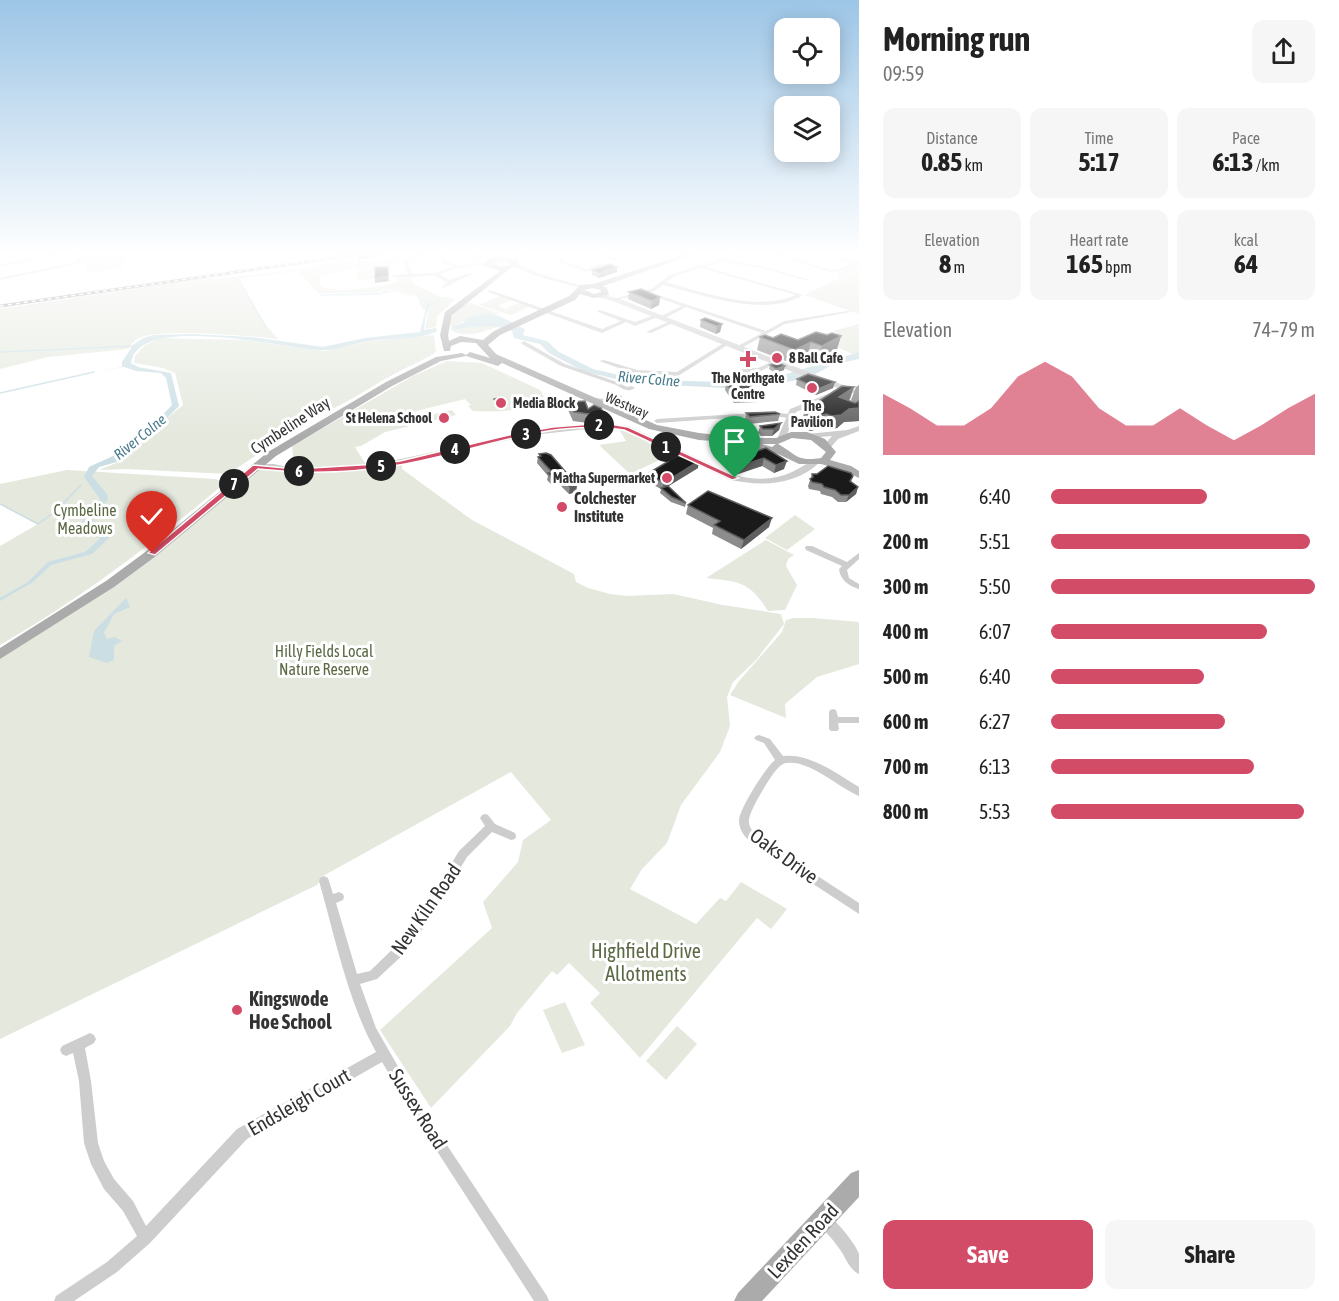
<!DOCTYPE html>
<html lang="en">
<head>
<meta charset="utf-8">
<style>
  :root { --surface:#fff; --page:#f6f6f6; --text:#222; --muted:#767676; --accent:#d34c67 }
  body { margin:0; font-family:"Asap Condensed",sans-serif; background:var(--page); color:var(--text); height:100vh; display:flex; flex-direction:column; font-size:22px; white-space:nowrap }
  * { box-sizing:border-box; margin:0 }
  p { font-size:20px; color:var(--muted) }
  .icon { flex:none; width:33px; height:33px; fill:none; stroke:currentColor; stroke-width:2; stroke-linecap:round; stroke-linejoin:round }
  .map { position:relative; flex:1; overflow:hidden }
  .drawer { display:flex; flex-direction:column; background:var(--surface); width:480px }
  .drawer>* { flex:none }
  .tools { position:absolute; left:774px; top:18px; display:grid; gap:12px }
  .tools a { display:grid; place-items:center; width:66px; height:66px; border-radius:12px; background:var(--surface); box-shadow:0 3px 15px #0003; font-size:30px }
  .pin { position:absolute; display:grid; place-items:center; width:51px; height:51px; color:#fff; margin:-62px -26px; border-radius:50% 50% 50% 0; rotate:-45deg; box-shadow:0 0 6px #0007 }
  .pin .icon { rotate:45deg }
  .km { position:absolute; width:30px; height:30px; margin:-15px; border-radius:50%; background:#222; color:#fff; font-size:16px; line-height:30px; text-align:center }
  .round { display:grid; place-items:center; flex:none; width:63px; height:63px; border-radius:12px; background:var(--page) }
  .head { display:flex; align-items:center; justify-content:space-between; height:102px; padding:0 24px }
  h1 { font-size:33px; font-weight:700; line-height:45px }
  .metrics { display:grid; grid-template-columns:repeat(3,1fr); gap:9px; height:102px; padding:6px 24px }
  .metrics div { display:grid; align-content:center; border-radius:12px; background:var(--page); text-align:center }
  .metrics b { font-size:26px; font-weight:700 }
  .metrics small { font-size:16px; font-weight:400 }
  .metrics p { font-size:16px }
  .chart { height:168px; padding:12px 24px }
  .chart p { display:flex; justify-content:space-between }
  .chart svg { width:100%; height:108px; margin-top:6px; fill:var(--accent); opacity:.7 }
  .button { display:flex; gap:12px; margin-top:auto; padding:12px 24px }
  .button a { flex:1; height:69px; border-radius:12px; background:var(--accent); color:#fff; font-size:24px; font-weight:700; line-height:69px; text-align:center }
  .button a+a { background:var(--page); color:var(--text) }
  ul { padding:0 24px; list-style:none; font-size:20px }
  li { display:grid; grid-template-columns:96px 72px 1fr; align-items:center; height:45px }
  li i { height:15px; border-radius:8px; background:var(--accent) }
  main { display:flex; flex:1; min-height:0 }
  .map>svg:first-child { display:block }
  .green { fill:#e4e8dd }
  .water { fill:#cadee4 }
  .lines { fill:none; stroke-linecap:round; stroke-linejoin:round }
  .stream { stroke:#cadee4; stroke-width:1.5 }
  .minor { fill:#cdcdcd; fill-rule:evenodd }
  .tertiary { fill:#cdcdcd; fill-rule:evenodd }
  .primary { fill:#ababab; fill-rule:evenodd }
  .rail-casing { stroke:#888; stroke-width:3 }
  .rail { stroke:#fff; stroke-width:1.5; stroke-dasharray:4; stroke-linecap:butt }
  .wall { fill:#8c8c8c }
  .shaded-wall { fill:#5f5f5f }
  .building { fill:#1a1a1a; stroke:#5f5f5f; stroke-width:1.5 }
  .route { fill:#d34c67; stroke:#fff; stroke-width:1.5 }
  .poi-dot { fill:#d34c67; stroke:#fff; stroke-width:2 }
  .labels { text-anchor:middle; stroke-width:6; stroke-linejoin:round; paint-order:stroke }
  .far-poi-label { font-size:14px; font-weight:bold; fill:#333; stroke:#fff; text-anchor:start }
  .far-street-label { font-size:14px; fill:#333; stroke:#fff }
  .far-water-label { font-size:15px; font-style:italic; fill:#497b8d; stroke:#fff }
  .street-label { font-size:16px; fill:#333; stroke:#fff }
  .poi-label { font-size:16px; font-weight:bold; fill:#333; stroke:#fff; text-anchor:start }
  .park-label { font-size:16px; fill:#5b6a44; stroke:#fff }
  .near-street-label { font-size:20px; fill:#333; stroke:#fff }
  .near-park-label { font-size:20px; fill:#5b6a44; stroke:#fff }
  .near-poi-label { font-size:20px; font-weight:bold; fill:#333; stroke:#fff; text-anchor:start }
</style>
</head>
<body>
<main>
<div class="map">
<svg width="859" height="1301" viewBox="0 0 859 1301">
  <rect width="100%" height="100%" fill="#fff"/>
  <!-- green -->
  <g class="green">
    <path d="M82,255h44l-3,12 -35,6z"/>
    <path d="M413,255l-22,10 -18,1v13l-16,1 1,-12h-3l-35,8v10c14,8 62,1 77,-4l1,-5h14l1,7 28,13 15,2 -19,17 -1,11 -11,2 3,-18 -5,-1 -7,-15 -32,-6 -6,4h-60l-20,-22 -58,8 24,44 14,16c-24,-3 -123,-12 -141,0 -3,2 -7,7 -9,10l-80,8 -48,12v-60l184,-28 79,-7 74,-12 45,-1z"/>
    <path d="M859,264v50l-55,-19 36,-17 -3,-4z"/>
    <path d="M500,296l11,4 -13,6 7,3 13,-6 11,4 -18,8 -32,-10z"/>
    <path d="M467,302l38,13c-27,-6 -32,4 -53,11l2,4 21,-4h24c-15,6 -31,12 -47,5 -4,-14 4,-22 15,-29z"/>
    <path d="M859,324v28l-7,2 -21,-10 7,-2v-8l-5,-3z"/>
    <path d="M434,335l2,17c-13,9 -28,14 -42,22 -28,15 -55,36 -86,43l-3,6 -77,51 -102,-5 -27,1 22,-9 17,-19 45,-37 -8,-32 -12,-5 -29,-5 1,-7 10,-11 16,-7 82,2 82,11 46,-10z"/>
    <path d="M447,361l35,2 58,27 5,9c-21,13 -48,13 -72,12l-5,-5 3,-1 -6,-6 -61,15 4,6 44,-10 4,5 -71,17 -24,14 -6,1 11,18 -69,4 -3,-2 -2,-21 121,-70z"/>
    <path d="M619,429l25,11 24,16 -38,18 -31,-29 27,-4z"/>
    <path d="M402,465v4l70,51 102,54 2,8 12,6 22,6 17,2 46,-2 50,11 58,9 3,10 -28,36 -23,22 -6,15 3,29 -10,26 -39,53 -14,38 -25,26 -12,20 66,35 24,-26 6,3 15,-19 46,27 -16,20 -14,-11 -117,140 -50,-55 10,-10 -31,-30 -12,12 -5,-4 -35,42 -7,13 -79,82 -51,-78 112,-102 -9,-26 35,-40 5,-22 28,-20 -40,-48 -188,104 -6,9 -317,154v-384l53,-30 207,-156c14,-4 32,3 47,3z"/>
    <path d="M67,470l148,9 10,4c-69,58 -146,117 -225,162v-99l38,-22 -38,-20v-20z"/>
    <path d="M795,515l20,14 -28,21 -22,-12z"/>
    <path d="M766,540l28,15 -6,4 -2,7 11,19 -12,25 -17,1c-19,-30 -28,-29 -62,-33z"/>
    <path d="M793,618h20l46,4v42l-42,13 -32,27 1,14 -56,-23 9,-14 43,-49 4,-12z"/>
    <path d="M565,1002l20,43 -23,8 -19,-43z"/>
    <path d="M677,1026l20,18 -31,36 -20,-19z"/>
  </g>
  <!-- water -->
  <g class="water">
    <path d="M385,290l36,8 7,5 20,-7c-21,11 -21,8 -24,34l12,-2 1,3c-19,10 -45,6 -67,10 -17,2 -33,10 -50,9 -33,-1 -182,-38 -189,13l7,4 33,6 8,33 -18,18 -29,21 -12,16 -21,6 -7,9 15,18 1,6 -12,11 -3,9 15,13 1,5 -17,16 -41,11 -18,17 -33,19v-3l28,-16 20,-20 37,-10 15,-13c-8,-9 -20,-9 -17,-23l15,-11 2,-6 -16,-22 5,-10 26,-12 12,-13 25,-16 20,-21 -6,-27 -5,-5 -25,-2 -12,-4 -32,5 30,-5v-5l11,-17 10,-7 11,-3 39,-1 59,3 71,10 42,-9 55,-6 7,-28c-8,-9 -36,-16 -47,-9h-59l58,-1z"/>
    <path d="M488,313c13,1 24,11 37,16l-2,6 24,6 12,11 34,17 39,9 55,3 34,1 49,-3 89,-27v7l-27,6 -24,13 -45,8 -39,2 -92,-5 -49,-12 -34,-18 -9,-9 -26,-6 -2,-7c-19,-8 -38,-5 -58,-1l-2,-4 11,-3 5,-6z"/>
    <path d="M126,598l4,9 -16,7 -10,19 3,6 7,-2 8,4 -8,5v14l-7,3 -18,-6 5,-26z"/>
  </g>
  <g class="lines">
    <!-- stream -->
    <g class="stream">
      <path d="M842,273l17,-9"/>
      <path d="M236,277l30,50"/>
      <path d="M321,295l60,-1"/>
      <path d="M0,352l135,-6"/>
      <path d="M0,393l94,-21"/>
      <path d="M0,504l38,20 18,-13 25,-26"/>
    </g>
    <!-- minor -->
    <g class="minor">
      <path d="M49,255h9l-58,12v-2z"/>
      <path d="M76,255h4l2,5 -4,4 -78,16v-2l75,-16 3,-2z"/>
      <path d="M419,255h7l-18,7 4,12 23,-1 17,-6 -9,-4 -4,-8h4c9,16 29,9 44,7l2,1 -32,5 -17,6 9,6 20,-7 4,1 -21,9v1l-9,4 -2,-1 6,-4 -12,-8 -24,2h-19v-1l2,-1 14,-1 -5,-13z"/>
      <path d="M476,255h4l2,5 -12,3v-2l7,-2z"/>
      <path d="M525,255h8l-23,6 -2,-1z"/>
      <path d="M558,255h4l2,6 22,8 15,-6 4,1 -19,8 -26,-9z"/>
      <path d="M597,255h6l10,3 6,-2 -2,-1 8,1 -12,5z"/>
      <path d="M727,255h5l-7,5 37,6 48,14 -2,1 -46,-13 -41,-6 -15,5 97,28c-37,23 -100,0 -140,-10l-8,6 -40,9 -2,-1 38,-10 20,-15 48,-14zM701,268l95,27c-39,17 -91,-2 -130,-13l9,-6z"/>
      <path d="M774,255h7l50,15 9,-1 10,-5 -26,-9c11,0 24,9 35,5v3l-16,8 -12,1z"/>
      <path d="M490,290l112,39 19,-8 -23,-9v-2h2l35,12 20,-7 5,1 -25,10 -9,-4 -24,11 -114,-41v-1z"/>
      <path d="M652,293l114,38 18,-10 64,-10 2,1 -65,12 -47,26 -2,-1v-2l26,-14 -76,-26 -23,12h-4v-2l23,-11 -32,-11v-1z"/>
      <path d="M670,321l5,1 -24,11 -5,-1z"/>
      <path d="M524,341l41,23 55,19 7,4 5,-1 3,2c-7,5 -12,1 -19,-3l-55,-19 -39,-22 -1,-1z"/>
      <path d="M727,341l3,2 -1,1 -51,32 -42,-2 -37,-13 5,-1 33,10 40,2z"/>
      <path d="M773,361l5,1 -17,9 -21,2 -3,-2 3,-2 18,-1z"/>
      <path d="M620,395l2,1v2c-10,4 -21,7 -31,2l3,-2 15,1z"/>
      <path d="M768,412l21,2 3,2 -3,2 -23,-3 -1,-1z"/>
      <path d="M755,413l2,1v2l-100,7 -3,-2 3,-2z"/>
      <path d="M806,546h6l35,16 12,-9v6l-12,11 2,8 10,6v5c-10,-3 -19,-9 -20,-20l3,-3 -36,-16 -1,-2z"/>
      <path d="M833,709l3,1 2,7h21v6h-21l1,6 -2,2h-6l-2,-2v-17l1,-2z"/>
      <path d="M759,735l11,4 13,17c27,-3 54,18 76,31v9c-20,-8 -49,-36 -72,-33 -3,0 -6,2 -8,4 -7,6 -30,44 -30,53 -1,8 6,14 12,19l98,64v11l-101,-66c-9,-7 -19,-15 -19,-27 0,-12 27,-54 36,-61l-11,-17 -8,-3 -2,-2 2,-2z"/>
      <path d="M485,814l3,1 7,9 20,9 1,3 -1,3 -4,1 -19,-8 -25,25 -40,66 -20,28 -30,28 -17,5 16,44 43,75 128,193 2,5h-15l-123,-190 -29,-49 -135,77 -97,104 -33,29 -43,29h-20l2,-5 51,-34 30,-26 -14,-25 -19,-22 -13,-25 -7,-21 -5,-62 -6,-28 -7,3 -4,-2 -2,-4 2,-4 28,-13 4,2 2,4 -2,4 -9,5 6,33 7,62 6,18 10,18 19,22 13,25 91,-97 139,-77c-28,-50 -41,-115 -57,-171l1,-3 4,-2 4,2 5,16 6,-2 4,2 1,3 -1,3 -7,3 21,71 13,-3 29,-28 20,-26 40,-66 26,-25 -5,-8 2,-3z"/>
      <path d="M824,1212c9,4 32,32 35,42 0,6 0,14 0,20 -10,-4 -14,-19 -21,-27 -6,-10 -16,-17 -21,-28l2,-5z"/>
    </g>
    <!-- tertiary -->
    <g class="tertiary">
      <path d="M515,263l25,11 47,13 -3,2 -48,-13 -23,-10v-2z"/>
      <path d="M599,294l18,4 197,76 45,17v4l-51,-17 -195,-77 -16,-4 -1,-1z"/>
      <path d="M830,393l7,2 -41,17 -10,25 -4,2h-3l-1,-2 12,-28z"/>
      <path d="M604,423l24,3 106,49c20,5 39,6 58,-3 9,-4 18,-12 27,-12l1,2c-25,24 -60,25 -92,17l-105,-49 -19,-3 -71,8 -156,33 -82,5 -21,-5h-18l-4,-2 4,-2h18l21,5 82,-5 156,-33z"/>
      <path d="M859,426v5l-21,8 -7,8h-3l-4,-2 8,-9 -25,2 -4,-2 4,-2 40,-4z"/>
    </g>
    <!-- primary -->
    <g class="primary">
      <path d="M682,255h11l-90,31 4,2 2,7 -15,3 -14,-4 -5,6 -75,35 -12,10 8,9 161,71 42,8 47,5h30l15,-6h16l18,7 11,13 -6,8 21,6 8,5v7l-16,-8 -22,-6h-22l-21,-10 -25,-6v-4l-54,-4 -50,-11 -147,-66 -4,3 -32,-10 -25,5 -49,25 -116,70 -120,100 -42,31 -114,72v-11l106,-67 42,-31 120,-98 118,-70 50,-25 26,-4 4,2 4,-3 20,6 -14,-15 -15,-1 -10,4 -1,5h-6l-4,-16 5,-23 55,-41 -16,-5 -1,-2 5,-6 17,-1 11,2 3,6 -8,3 -59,47 -4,20 1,6 11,-5 23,4 11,-9 75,-35 11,-11 13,-1zM505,261l6,3 -10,3 -9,-4zM592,288l8,2 1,2 -7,2 -10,-4zM792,438l19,2 15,12 -5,6c-25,4 -25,-4 -43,-14zM762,444h14l-4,3z"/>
      <path d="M859,1170v27l-97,104h-28l4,-8 113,-120z"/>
    </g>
    <defs>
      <path id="rail" d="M0,306l355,-51"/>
    </defs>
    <!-- rail casing -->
    <use href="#rail" class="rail-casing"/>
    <!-- rail -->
    <use href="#rail" class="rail"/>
  </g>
  <!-- wall -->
  <g class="wall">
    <path d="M592,270l25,2 -18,6 -7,-3z"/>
    <path d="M629,292l31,5 -1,8 -8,4 -23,-10z"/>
    <path d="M701,320l21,4 -2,8 -4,2 -16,-7z"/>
    <path d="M827,335l14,1 -4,13 -19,10 -11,-4 -16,8 -34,-13 3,-13 38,3z"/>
    <path d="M770,365l14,5 -9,3 -6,-4z"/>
    <path d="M797,379l38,3 -2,6 -17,7 -20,-10z"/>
    <path d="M726,384l34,11 -2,7 -24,1 -9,-13z"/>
    <path d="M859,385v36l-15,1 -7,6 -9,2 -6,-2 -12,3 -6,-3 -3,-5 4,-13 45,-11 -1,1 4,2 -2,-2 5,-13z"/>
    <path d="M569,402l19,7 14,12 -14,2 -15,-2 -5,-11z"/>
    <path d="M746,413l34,1 -2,7 -30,3 -3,-4z"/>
    <path d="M781,423l-2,7 -7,6h-11l-3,-3 2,-7z"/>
    <path d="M766,448l18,21 -10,4 -12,-7 -24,8 -11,-6 2,-8z"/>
    <path d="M539,454l38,31 -1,7 -7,2 -9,-9h-8l-5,-5 1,-4 -11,-13 1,-6 1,-1z"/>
    <path d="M698,468l-31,19 19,16 -1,4 -14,-5 -11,-9 1,-4 -15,-8 1,-7z"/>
    <path d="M812,474l41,2 -2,6 7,5 -2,7 -10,8h-8l-6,-5 -11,-3 -1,-3 -11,-2 -1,-3z"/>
    <path d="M688,505l81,22 -28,22 -29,-15 1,-6 -27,-14z"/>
  </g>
  <!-- shaded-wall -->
  <g class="shaded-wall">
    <path d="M358,255h27l-26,5z"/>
    <path d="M617,267v5l-18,6 1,-5z"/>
    <path d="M388,276l1,5 -14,2v-5z"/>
    <path d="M660,297l-1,8 -8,4 1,-8z"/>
    <path d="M722,324l-2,8 -4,2 1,-8z"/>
    <path d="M841,336l-4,13 -19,10 4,-13z"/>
    <path d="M811,342l-4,13 -16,8 4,-13z"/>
    <path d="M785,366l-1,4 -9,3 1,-4z"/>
    <path d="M835,382l-2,6 -17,7 2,-6z"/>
    <path d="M854,387l-4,12 -15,11 4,-13z"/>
    <path d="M859,408v13l-15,1 -7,6 -9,2 4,-14 17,-7z"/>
    <path d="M603,412l-1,9 -14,2 1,-9z"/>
    <path d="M826,414l-4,14 -12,3 5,-14z"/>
    <path d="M781,423l-2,7 -7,6 2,-7z"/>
    <path d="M764,458l-2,8 -24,8 2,-8z"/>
    <path d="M699,461l-1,7 -36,22 2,-7z"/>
    <path d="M787,461l-3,8 -10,4 2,-8z"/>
    <path d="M577,485l-1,7 -7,2 1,-7z"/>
    <path d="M858,487l-2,7 -10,8 3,-7z"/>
    <path d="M772,518l-3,9 -28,22 3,-9z"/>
  </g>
  <!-- building -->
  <g class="building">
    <path d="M610,264l7,3 -17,6 -8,-3z"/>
    <path d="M375,267h13v9l-13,2z"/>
    <path d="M641,289l19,8 -8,4 -23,-9z"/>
    <path d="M705,318l17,6 -5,2 -16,-6z"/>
    <path d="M816,332l11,3 5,-2 9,3 -19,10 -11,-4 -16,8 -35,-13 5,-2 8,3 8,-4 17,6z"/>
    <path d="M778,362l7,4 -9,3 -6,-4z"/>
    <path d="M808,374l27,8 -17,7 -21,-10z"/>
    <path d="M749,383l11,12 -24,1 -10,-12z"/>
    <path d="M842,386l12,1 -15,10 16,6 4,-2v7l-10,1 -8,6 -9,1 -6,-2 -11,3 -7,-2 -3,-5z"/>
    <path d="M501,397l5,5 -6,2 -6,-5z"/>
    <path d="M585,401l3,8 6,-4 7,3 2,4 -14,2 -15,-2 -5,-10z"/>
    <path d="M775,412l5,2 -30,3 -4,-4z"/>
    <path d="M781,423l-7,6h-11l-3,-3z"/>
    <path d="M766,448l21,13 -11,4 -12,-7 -24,8 -11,-6z"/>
    <path d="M546,453l5,2 26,30 -7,2 -9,-9h-9l-4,-5 4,-1 -14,-15 3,-1 -2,-2z"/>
    <path d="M682,453l17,8 -35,22 -17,-9z"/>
    <path d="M828,466l23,7 2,3 -3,5 8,6 -9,8h-8l-6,-5 -11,-3 -2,-3 -10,-2 -2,-3 3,-2 -1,-3h5z"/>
    <path d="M668,486l18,17 -14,-6 -11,-9z"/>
    <path d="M708,491l64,27 -28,22 -30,-15 6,-4 -32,-16z"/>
  </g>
  <!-- sky -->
  <linearGradient id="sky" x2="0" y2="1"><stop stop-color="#9cc5e6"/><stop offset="0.58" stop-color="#fff"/><stop offset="1" stop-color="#fff" stop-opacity="0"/></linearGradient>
  <rect width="859" height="437" fill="url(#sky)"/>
  <!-- route -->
  <path class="route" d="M604,423l24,4 111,51 -7,2 -108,-50c-76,-12 -152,23 -225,35 -46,8 -95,9 -141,4l-103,86 -7,-2 105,-88 42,4 82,-5 23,-3 113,-27 40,-7z"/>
  <!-- markers -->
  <g class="poi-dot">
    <circle cx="777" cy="358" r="6"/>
    <path d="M745 350h6v6h6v6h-6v6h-6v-6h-6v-6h6z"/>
    <circle cx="812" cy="388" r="6"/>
    <circle cx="501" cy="403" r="6"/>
    <circle cx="444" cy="418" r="6"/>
    <circle cx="667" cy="478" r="6"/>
    <circle cx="562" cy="507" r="6"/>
    <circle cx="237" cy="1010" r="6"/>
  </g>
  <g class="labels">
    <!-- far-poi labels -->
    <g class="far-poi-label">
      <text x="789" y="363">8 Ball Cafe</text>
      <text x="748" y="383" text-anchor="middle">The Northgate<tspan x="748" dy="16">Centre</tspan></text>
      <text x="513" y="408">Media Block</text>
      <text x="812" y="411" text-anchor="middle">The<tspan x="812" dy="16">Pavilion</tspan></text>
      <text x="432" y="423" text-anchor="end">St Helena School</text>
      <text x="655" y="483" text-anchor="end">Matha Supermarket</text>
    </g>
    <!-- far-street labels -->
    <g class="far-street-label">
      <text transform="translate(627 405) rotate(23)" y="5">Westway</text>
    </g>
    <!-- far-water labels -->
    <g class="far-water-label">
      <text transform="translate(649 379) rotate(5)" y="5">River Colne</text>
      <text transform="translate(140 437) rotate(-39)" y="5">River Colne</text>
    </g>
    <!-- street labels -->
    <g class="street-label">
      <text transform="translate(290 425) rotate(-33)" y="6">Cymbeline Way</text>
    </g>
    <!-- poi labels -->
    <g class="poi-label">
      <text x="574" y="504">Colchester<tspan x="574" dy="18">Institute</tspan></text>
    </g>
    <!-- park labels -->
    <g class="park-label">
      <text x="85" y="516">Cymbeline<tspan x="85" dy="18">Meadows</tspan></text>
      <text x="324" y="657">Hilly Fields Local<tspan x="324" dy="18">Nature Reserve</tspan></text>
    </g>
    <!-- near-street labels -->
    <g class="near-street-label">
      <text transform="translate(784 856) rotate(36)" y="7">Oaks Drive</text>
      <text transform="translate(426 909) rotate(-55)" y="7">New Kiln Road</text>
      <text transform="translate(299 1102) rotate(-30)" y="7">Endsleigh Court</text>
      <text transform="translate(418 1109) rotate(58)" y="7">Sussex Road</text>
      <text transform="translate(803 1241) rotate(-47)" y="7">Lexden Road</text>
    </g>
    <!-- near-park labels -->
    <g class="near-park-label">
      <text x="646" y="958">Highfield Drive<tspan x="646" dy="23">Allotments</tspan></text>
    </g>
    <!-- near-poi labels -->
    <g class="near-poi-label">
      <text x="249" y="1006">Kingswode<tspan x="249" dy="23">Hoe School</tspan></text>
    </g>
  </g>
</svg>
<div class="tools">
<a><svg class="icon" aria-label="locate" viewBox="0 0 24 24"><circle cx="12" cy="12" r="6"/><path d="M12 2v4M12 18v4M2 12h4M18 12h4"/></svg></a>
<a><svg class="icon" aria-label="layers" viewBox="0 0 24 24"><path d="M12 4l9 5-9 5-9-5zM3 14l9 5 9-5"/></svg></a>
</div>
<div class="pin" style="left:735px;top:478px;background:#1e9e55"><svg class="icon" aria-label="arrive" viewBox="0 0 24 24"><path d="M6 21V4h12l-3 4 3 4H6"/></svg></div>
<div class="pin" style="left:152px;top:553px;background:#d93025"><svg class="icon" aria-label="check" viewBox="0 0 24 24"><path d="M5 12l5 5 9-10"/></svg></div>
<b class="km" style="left:666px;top:447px">1</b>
<b class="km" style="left:599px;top:425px">2</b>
<b class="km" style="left:526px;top:434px">3</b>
<b class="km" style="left:455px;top:449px">4</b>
<b class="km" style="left:381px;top:466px">5</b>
<b class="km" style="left:299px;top:471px">6</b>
<b class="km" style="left:234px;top:484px">7</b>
</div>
<section class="drawer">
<div class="head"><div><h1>Morning run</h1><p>09:59</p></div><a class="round"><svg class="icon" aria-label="share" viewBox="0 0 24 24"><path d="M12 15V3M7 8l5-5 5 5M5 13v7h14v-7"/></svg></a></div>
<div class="metrics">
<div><p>Distance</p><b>0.85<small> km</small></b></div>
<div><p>Time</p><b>5:17</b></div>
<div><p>Pace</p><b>6:13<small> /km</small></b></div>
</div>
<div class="metrics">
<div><p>Elevation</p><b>8<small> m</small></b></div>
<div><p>Heart rate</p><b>165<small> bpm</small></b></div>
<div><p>kcal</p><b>64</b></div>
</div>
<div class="chart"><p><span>Elevation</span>74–79 m</p>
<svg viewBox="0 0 160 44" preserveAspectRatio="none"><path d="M0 44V19L10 25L20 32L30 32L40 25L50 12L60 6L70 12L80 25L90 32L100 32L110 25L120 32L130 38L140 32L150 25L160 19V44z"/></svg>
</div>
<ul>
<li><b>100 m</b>6:40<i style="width:59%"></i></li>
<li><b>200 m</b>5:51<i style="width:98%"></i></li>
<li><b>300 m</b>5:50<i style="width:100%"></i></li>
<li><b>400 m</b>6:07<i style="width:82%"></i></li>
<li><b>500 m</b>6:40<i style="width:58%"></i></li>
<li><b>600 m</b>6:27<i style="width:66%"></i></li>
<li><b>700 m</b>6:13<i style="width:77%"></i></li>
<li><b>800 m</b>5:53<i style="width:96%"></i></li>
</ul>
<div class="button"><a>Save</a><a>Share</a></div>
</section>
</main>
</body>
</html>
